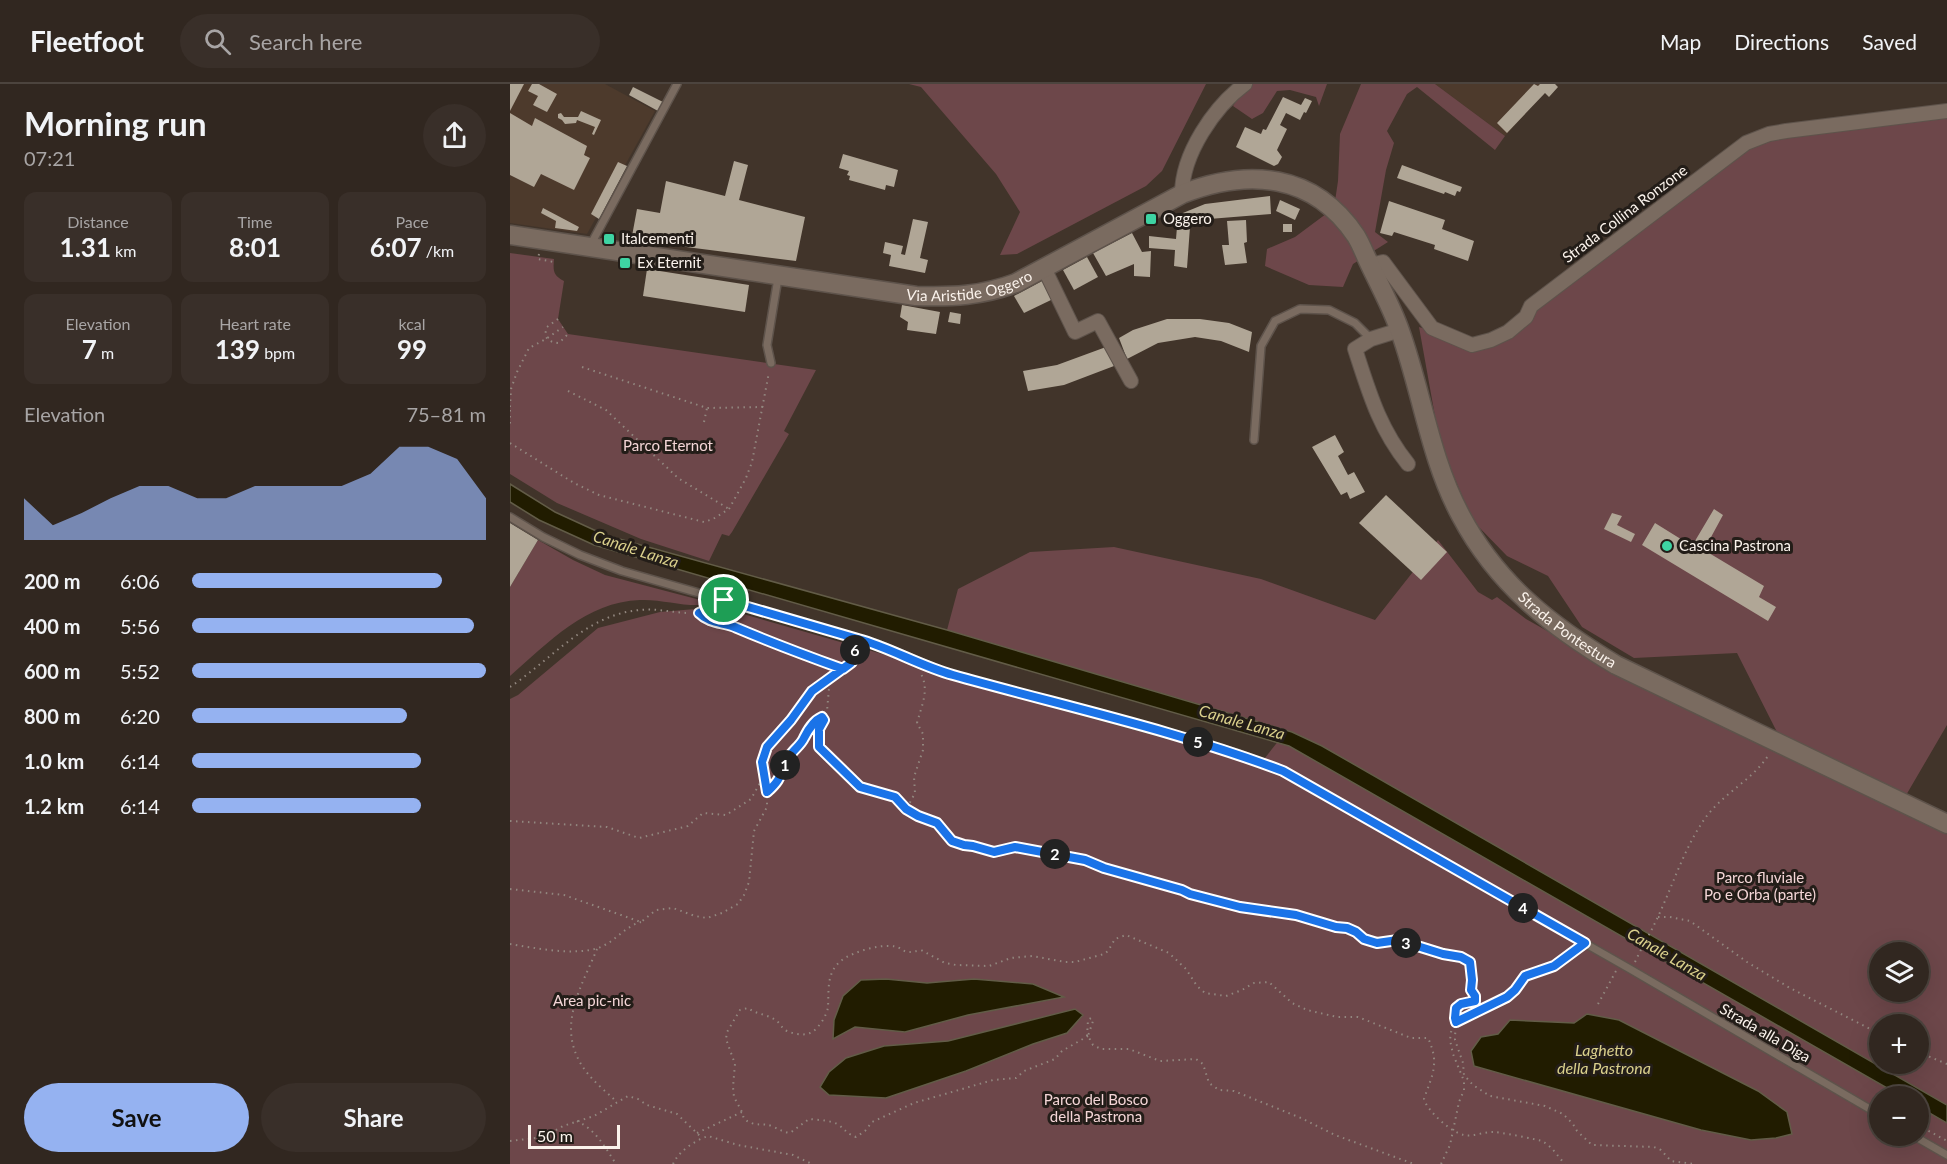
<!DOCTYPE html>
<html lang="en">
<head>
<meta charset="utf-8">
<style>
  :root { --surface:#312720; --page:#392f29; --text:#f1f3f6; --muted:#a8a5a5; --line:#4c443e; --accent:#95b2f1 }
  body { margin:0; font-family:Lato,sans-serif; background:var(--page); color:var(--text); height:100vh; display:flex; flex-direction:column; font-size:22px; white-space:nowrap }
  * { box-sizing:border-box; margin:0 }
  p { font-size:20px; color:var(--muted) }
  .icon { flex:none; width:33px; height:33px; fill:none; stroke:currentColor; stroke-width:2; stroke-linecap:round; stroke-linejoin:round }
  .map { position:relative; flex:1; overflow:hidden }
  .panel { display:flex; flex-direction:column; background:var(--surface); width:510px }
  .panel>* { flex:none }
  .buttons { position:absolute; left:1359px; top:858px; display:grid; gap:12px }
  .buttons a { display:grid; place-items:center; width:60px; height:60px; border-radius:50%; background:var(--surface); box-shadow:0 6px 24px #0002,0 0 0 2px var(--line); font-size:30px }
  .scale { position:absolute; left:18px; bottom:15px; width:92px; box-sizing:border-box; padding-left:6px; border:3px solid #fbf3ec; border-top:0; font-size:16px; line-height:21px; white-space:nowrap; color:#fbf3ec; -webkit-text-stroke:4px #231d18; paint-order:stroke }
  .pin { position:absolute; display:grid; place-items:center; width:51px; height:51px; color:#fff; margin:-26px; border:3px solid #fff; border-radius:50%; box-shadow:0 2px 6px #0007 }
  .km { position:absolute; width:30px; height:30px; margin:-15px; border-radius:50%; background:#222; color:#fff; font-size:16px; line-height:30px; text-align:center }
  .round { display:grid; place-items:center; flex:none; width:63px; height:63px; border-radius:32px; background:var(--page) }
  .overview { display:flex; align-items:center; justify-content:space-between; height:102px; padding:0 24px }
  h1 { font-size:33px; font-weight:700; line-height:45px }
  .stats { display:grid; grid-template-columns:repeat(3,1fr); gap:9px; height:102px; padding:6px 24px }
  .stats div { display:grid; align-content:center; border-radius:12px; background:var(--page); text-align:center }
  .stats b { font-size:26px; font-weight:700 }
  .stats small { font-size:16px; font-weight:400 }
  .stats p { font-size:16px }
  .chart { height:168px; padding:12px 24px }
  .chart p { display:flex; justify-content:space-between }
  .chart svg { width:100%; height:108px; margin-top:6px; fill:var(--accent); opacity:.7 }
  .button { display:flex; gap:12px; margin-top:auto; padding:12px 24px }
  .button a { flex:1; height:69px; border-radius:36px; background:var(--accent); color:#111; font-size:24px; font-weight:700; line-height:69px; text-align:center }
  .button a+a { background:var(--page); color:var(--text) }
  ul { padding:0 24px; list-style:none; font-size:20px }
  li { display:grid; grid-template-columns:96px 72px 1fr; align-items:center; height:45px }
  li i { height:15px; border-radius:8px; background:var(--accent) }
  header { display:flex; align-items:center; gap:36px; box-sizing:border-box; height:84px; padding:0 30px; background:var(--surface); border-bottom:2px solid var(--line) }
  header strong { font-size:28px }
  nav { display:flex; gap:33px; margin-inline-start:auto; font-size:21px }
  .search { width:420px; height:54px; background:var(--page); display:flex; align-items:center; gap:15px; box-sizing:border-box; padding:0 21px; border-radius:33px; color:var(--muted); font-size:22px }
  main { display:flex; flex:1; min-height:0 }
  .map>svg:first-child { display:block }
  .built { fill:#4d3a2c }
  .green { fill:#6d474a; fill-rule:evenodd }
  .water { fill:#211c00; stroke:#625c47; stroke-width:1.5 }
  .building { fill:#b0a696 }
  .lines { fill:none; stroke-linecap:round; stroke-linejoin:round }
  .service-casing { stroke:#5e534b; stroke-width:10 }
  .minor-casing { stroke:#5e534b; stroke-width:16 }
  .secondary-casing { stroke:#5e534b; stroke-width:21 }
  .path { stroke:#92877f; stroke-width:2; stroke-dasharray:1.5 4.5; stroke-linecap:butt }
  .service { stroke:#7a6b60; stroke-width:7 }
  .minor { stroke:#7a6b60; stroke-width:14 }
  .secondary { stroke:#7a6b60; stroke-width:18 }
  .route-casing { stroke:#fff; stroke-width:12 }
  .route { stroke:#1a73e8; stroke-width:8 }
  .poi-dot { fill:#3ed4a3; stroke:#231d18; stroke-width:2 }
  .labels { text-anchor:middle; stroke-width:6; stroke-linejoin:round; paint-order:stroke }
  .street-label { font-size:15px; fill:#fbf3ec; stroke:#231d18 }
  .poi-label { font-size:15px; fill:#fbf3ec; stroke:#231d18; text-anchor:start }
  .park-label { font-size:15px; fill:#f5d6d7; stroke:#231d18 }
  .water-label { font-size:16px; font-style:italic; fill:#dad08c; stroke:#231d18 }
</style>
</head>
<body>
<header>
<strong>Fleetfoot</strong>
<div class="search"><svg class="icon" aria-label="search" viewBox="0 0 24 24"><circle cx="10" cy="10" r="6"/><path d="M15 15l6 6"/></svg>Search here</div>
<nav><a>Map</a><a>Directions</a><a>Saved</a></nav>
</header>
<main>
<section class="panel">
<div class="overview"><div><h1>Morning run</h1><p>07:21</p></div><a class="round"><svg class="icon" aria-label="share" viewBox="0 0 24 24"><path d="M12 15V3M7 8l5-5 5 5M5 13v7h14v-7"/></svg></a></div>
<div class="stats">
<div><p>Distance</p><b>1.31<small> km</small></b></div>
<div><p>Time</p><b>8:01</b></div>
<div><p>Pace</p><b>6:07<small> /km</small></b></div>
</div>
<div class="stats">
<div><p>Elevation</p><b>7<small> m</small></b></div>
<div><p>Heart rate</p><b>139<small> bpm</small></b></div>
<div><p>kcal</p><b>99</b></div>
</div>
<div class="chart"><p><span>Elevation</span>75–81 m</p>
<svg viewBox="0 0 160 44" preserveAspectRatio="none"><path d="M0 44V27L10 38L20 33L30 27L40 22L50 22L60 27L70 27L80 22L90 22L100 22L110 22L120 17L130 6L140 6L150 11L160 27V44z"/></svg>
</div>
<ul>
<li><b>200 m</b>6:06<i style="width:85%"></i></li>
<li><b>400 m</b>5:56<i style="width:96%"></i></li>
<li><b>600 m</b>5:52<i style="width:100%"></i></li>
<li><b>800 m</b>6:20<i style="width:73%"></i></li>
<li><b>1.0 km</b>6:14<i style="width:78%"></i></li>
<li><b>1.2 km</b>6:14<i style="width:78%"></i></li>
</ul>
<div class="button"><a>Save</a><a>Share</a></div>
</section>
<div class="map">
<svg width="1437" height="1080" viewBox="0 0 1437 1080">
  <rect width="100%" height="100%" fill="#41342a"/>
  <!-- built -->
  <g class="built">
    <path d="M0,0h95l50,27 -68,123 -77,-11z"/>
    <path d="M925,0h117l-47,52z"/>
  </g>
  <!-- green -->
  <g class="green">
    <path d="M399,0h297l-44,87 -16,15 -129,68 -17,1 20,-43 -24,-38 -75,-87z"/>
    <path d="M739,0h78l-8,22 -3,-9 -26,-7 -13,1 -14,22 -11,6 -19,-13 10,-17z"/>
    <path d="M851,0h74l70,52 -10,14 -78,-63 -10,7 -20,37 7,12 -8,27 -11,62 13,10 -35,22 -10,23 -34,-2 -44,-19 2,-17 28,-12 39,-29 4,-27 2,-47z"/>
    <path d="M1437,27v614l-42,72 -125,-59 -43,-85 -103,5 -52,-31 -34,-51 -41,-20 -34,-35 -33,-77 -21,-117 61,20 267,-205z"/>
    <path d="M0,169l44,6c-1,12 -1,16 10,22l-6,38 10,15 248,36 -32,61 5,3 -57,98 -3,4 -7,-2 -13,27 -68,-22 -84,-36 -47,-29z"/>
    <path d="M28,456l35,20 32,15 99,26 -3,4c-20,1 -41,-6 -61,-5 -54,2 -91,42 -130,76v-89z"/>
    <path d="M928,456l40,52 14,8 5,-3 29,22 39,22 382,187v336h-1437v-465l8,-4 80,-67 62,-16 59,-5 542,156 26,-33 -340,-100 11,-41 72,-37 84,-5 147,32 114,41zM1370,868h38v40h-38zM1370,940h38v40h-38zM1370,1012h38v40h-38z"/>
  </g>
  <!-- water -->
  <g class="water">
    <path d="M0,400l45,28 50,23 342,95 345,102 30,14 625,359v18l-28,-16 -1,-11h-17l-612,-350 -695,-201 -55,-25 -29,-18z"/>
    <path d="M376,895l41,4 47,-4 59,5 31,13 -96,18 -63,17 -50,-5 -22,12 1,-19 9,-24 18,-16z"/>
    <path d="M565,925l8,6 -16,18 -34,11 -67,27 -80,27 -57,-3 -9,-8 9,-15 17,-14 38,-12 64,-5z"/>
    <path d="M1077,930l32,6 139,71 29,21 5,22 -16,4 -25,2 -50,-10 -227,-64 -3,-15 10,-14 17,-3 12,-14 64,3z"/>
  </g>
  <!-- building -->
  <g class="building">
    <path d="M0,0h14l-14,27z"/>
    <path d="M22,0h7l18,10 -10,18 -14,-7 5,-9 -10,-5z"/>
    <path d="M1024,0l4,2 2,-2h15l3,3 -9,10 -4,-4 -38,40 -10,-10z"/>
    <path d="M123,3l30,15 -5,9 -29,-16z"/>
    <path d="M773,13l18,8 4,-7 7,3 -6,12 -2,-1 -4,8 -14,-7 -6,12 7,4 -10,21 5,7 -4,7 -4,2 -38,-19 9,-20 16,7 2,-5 3,1z"/>
    <path d="M71,27l20,9 -7,15 -2,-1 3,-7 -18,-7 -1,3 -11,1 -3,-4 -4,-2v-4l3,-1 3,4h14z"/>
    <path d="M0,29l22,13 3,-8 52,28 -3,9 6,3 -16,32 -33,-16 -7,13 -24,-12z"/>
    <path d="M333,70l55,16 -4,17 -8,-2 -1,5 -36,-10 1,-4 -3,-1 2,-4 -10,-3z"/>
    <path d="M224,77l14,4 -9,35 66,17 -9,44 -141,-18v-4l-23,-3 5,-27 23,4 6,-32 59,15z"/>
    <path d="M108,78l9,4 -28,53 -8,-5z"/>
    <path d="M892,81l46,17 14,5 -2,5 -3,-1 -2,5 -10,-4 -1,2 -47,-16z"/>
    <path d="M760,112l1,18 -62,5 -19,8 -3,41 -13,-2 1,-16 -26,-2v-12l27,3 2,-24 27,-11z"/>
    <path d="M770,116l20,9 -5,11 -19,-9z"/>
    <path d="M879,117l56,19 -3,9 32,12 -6,20 -34,-12 1,-4 -41,-13 -2,4 -12,-3z"/>
    <path d="M33,124l36,19 -2,4 -22,-3 1,-7 -15,-8z"/>
    <path d="M403,135l15,3 -8,36 8,2 -3,13 -36,-7 2,-11 -8,-2 2,-11 18,4 -2,8 4,1z"/>
    <path d="M736,136l1,22 -3,1 3,20 -22,2 -3,-20h7l-2,-24z"/>
    <rect x="773" y="140" width="9" height="8"/>
    <path d="M622,149l10,19 9,-1 -1,26 -16,-1v-12l-28,12 -13,-23z"/>
    <path d="M577,173l11,20 -24,13 -11,-20z"/>
    <path d="M137,185l102,16 -4,27 -102,-16z"/>
    <path d="M534,196l8,13 -1,7 -27,13 -10,-17z"/>
    <path d="M392,221l38,7 -4,22 -29,-4 1,-8 -8,-5z"/>
    <path d="M440,228l11,2 -1,10 -12,-2z"/>
    <path d="M657,235h33l29,4 23,9 -3,20 -28,-11 -26,-4 -37,6 -31,16 -8,-21 14,-8z"/>
    <path d="M596,263l8,19 -50,19 -36,6 -5,-20 34,-6z"/>
    <path d="M825,351l9,17 -6,4 10,19 6,-3 11,20 -15,7 -3,-7 -6,3 -29,-48z"/>
    <path d="M876,411l61,57 -26,28 -62,-57z"/>
    <path d="M1204,425l9,6 -19,35 60,36 -5,11 17,10 -8,14 -126,-76 13,-22 37,23z"/>
    <path d="M1102,429l10,3 -5,9 18,9 -4,8 -27,-13z"/>
    <path d="M0,439l28,17 -28,47z"/>
  </g>
  <g class="lines">
    <defs>
      <g id="service">
        <path d="M80,162l87,-162"/>
        <path d="M261,279l-4,-18 11,-67"/>
        <path d="M744,356l7,-94 14,-25 25,-12 29,1 26,13 16,16"/>
        <path d="M0,433l33,20 37,18 42,16 255,73 72,30 287,79 47,18 347,198 250,146"/>
        <path d="M189,529l25,-12"/>
        <path d="M1404,1052l33,19"/>
      </g>
      <g id="minor">
        <path d="M672,110c0,-40 32,-87 63,-110"/>
        <path d="M860,181l13,-3 49,66 40,17 19,-5 17,-8 18,-15 5,-11 215,-163 23,-9 17,-3 161,-20"/>
        <path d="M534,184l31,64 23,-11 33,60"/>
        <path d="M890,246l-29,9 -16,10c14,43 24,79 53,115"/>
      </g>
      <g id="secondary">
        <path id="s1" d="M0,151l406,61c37,1 65,0 100,-13l166,-89c66,-26 132,-21 174,42 5,8 9,19 14,29 10,21 22,43 30,66 22,61 30,128 61,185 36,68 91,111 155,149l331,159"/>
      </g>
    </defs>
    <!-- service casing -->
    <use href="#service" class="service-casing"/>
    <!-- minor casing -->
    <use href="#minor" class="minor-casing"/>
    <!-- secondary casing -->
    <use href="#secondary" class="secondary-casing"/>
    <!-- path -->
    <g class="path">
      <path d="M29,170l-1,5 16,3"/>
      <path d="M48,235l-11,8c-4,11 1,15 12,16l9,-9"/>
      <path d="M72,283l125,41 56,-1"/>
      <path d="M58,307l38,19 72,68 51,31"/>
      <path d="M0,323l1,-18 6,-17 12,-24 17,-9 17,-12"/>
      <path d="M0,326v18"/>
      <path d="M194,338l3,-14"/>
      <path d="M0,359l64,40 25,12 105,27 9,-3 16,-10 17,-31 6,-16 17,-90"/>
      <path d="M198,536l27,6 54,24 54,19"/>
      <path d="M0,603c42,-28 77,-73 130,-77 16,-2 34,3 50,3"/>
      <path d="M314,636l3,-9 3,-34"/>
      <path d="M257,708l-5,-30 5,-15 24,-27 20,-29 41,-29 4,-14"/>
      <path d="M397,724l8,-15 -1,-16 9,-27v-16l-6,-11c5,-19 13,-34 3,-51"/>
      <path d="M0,737l97,6 32,11 49,-12 15,-13 23,2 25,-16 13,-23"/>
      <path d="M0,805l54,6 77,27 15,-12 17,-2 22,8 12,2 15,-5 16,-9 6,-9 5,-13 5,-51 13,-24v-15c17,-15 12,-19 22,-35 4,-7 12,-12 15,-19 4,-8 9,-17 18,-21l2,3 -5,10v17l41,40 35,10 11,12 12,7 19,7 15,18 12,4 31,7 20,-5 70,13 19,8 77,22 9,4 50,13 56,8 40,12 11,1 9,4 8,7 13,4 21,-2 45,13 18,3 9,5 2,18 -1,10 4,6v5l-14,3 -5,4 -1,32 8,23 1,12 9,10 17,11 55,10 18,8 10,10 4,7 15,14 62,2 7,3 10,11 24,3"/>
      <path d="M1148,833h12l20,4 57,41 43,26 90,46"/>
      <path d="M0,860c25,4 63,12 88,4 16,-5 27,-22 43,-26"/>
      <path d="M87,865c-15,37 -40,75 -16,115 8,14 23,26 35,37"/>
      <path d="M1125,878c6,-13 13,-25 19,-37 18,-36 29,-76 52,-108 18,-24 46,-37 62,-61"/>
      <path d="M1088,920l18,-33"/>
      <path d="M577,952l1,-16 3,-2 2,3 -5,15 5,9 8,4h28l31,12 36,-2 7,5 6,19 10,7 15,1 67,27 34,17 79,29"/>
      <path d="M578,952l-26,15 -7,8 -31,12 -8,7 -23,2 -79,23 -42,19 -7,9 -9,6c-8,-3 -11,-7 -17,-12 -8,-5 -21,-5 -30,-6l-19,14c-7,-1 -12,-4 -18,-7 -11,-4 -15,2 -28,-7l-2,-7 -8,-15 -1,-10 2,-23 -9,-25 1,-7 13,-22 8,-2c8,6 17,6 26,11 6,3 7,9 13,12 7,3 16,5 23,2 8,-3 17,-18 18,-26 1,-17 -2,-35 14,-47 11,-8 35,-15 48,-14 15,0 9,10 31,4l24,13 11,2 33,1 22,-8 21,-2 33,6h10l29,-8 4,-3 7,-12 11,-4 43,18 17,16 11,17 8,7 21,3 16,-6 12,-7 15,-1 23,21 15,7 30,7h21l53,21h17c12,26 4,37 -4,61 3,12 28,34 40,36 9,2 19,-3 28,-3 3,-1 48,8 50,9 10,5 16,16 23,23"/>
      <path d="M1408,968l29,12"/>
      <path d="M67,1037c19,9 28,26 39,43"/>
      <path d="M1408,1041l29,16"/>
      <path d="M187,1049l45,-21"/>
      <path d="M0,1057l34,-4 19,-11 31,-10 34,-20 10,3 9,6 30,9 25,24"/>
      <path d="M163,1080c6,-13 21,-23 35,-28l30,9 55,10 19,9"/>
      <path d="M931,1080l9,-19 9,-43 5,-12v-9l-11,-27 -3,-14 1,-8 5,-10 51,-25 18,-21 29,-10 24,-18"/>
    </g>
    <!-- service -->
    <use href="#service" class="service"/>
    <!-- minor -->
    <use href="#minor" class="minor"/>
    <!-- secondary -->
    <use href="#secondary" class="secondary"/>
  </g>
  <g class="lines">
    <defs>
      <path id="route" d="M214,516l134,39 -6,23 -40,29 -21,29 -24,27 -5,15 5,30c17,-15 12,-19 22,-35 4,-7 12,-12 15,-19 4,-8 9,-17 18,-21l2,3 -5,9v18l41,40 35,10 11,12 12,7 19,7 15,18 12,4 9,1 21,6 21,-5 70,13 19,8 78,22 8,4 50,13 56,8 40,12 11,1 9,4 8,7 13,4 21,-3 45,14 18,3 9,5 2,18 -1,10 4,6v5l-14,3 -5,4 -1,10 1,4 51,-25 8,-7 10,-14 29,-10 31,-23 -302,-172c-108,-41 -220,-65 -330,-96 -33,-9 -62,-27 -95,-36l-6,23 -1,1 -8,6c-36,-13 -71,-26 -106,-41 -13,-6 -27,-4 -38,-15l25,-13"/>
    </defs>
    <!-- route casing -->
    <use href="#route" class="route-casing"/>
    <!-- route -->
    <use href="#route" class="route"/>
  </g>
  <!-- markers -->
  <g class="poi-dot">
    <rect x="635" y="129" width="12" height="12" rx="3"/>
    <rect x="93" y="149" width="12" height="12" rx="3"/>
    <rect x="109" y="173" width="12" height="12" rx="3"/>
    <circle cx="1157" cy="462" r="6"/>
  </g>
  <g class="labels">
    <!-- street labels -->
    <g class="street-label">
      <text transform="translate(1115 130) rotate(-37)" y="5">Strada Collina Ronzone</text>
      <text dy="5" stroke="none"><textPath href="#s1" startOffset="465">Via Aristide Oggero</textPath></text>
      <text dy="5" stroke="none"><textPath href="#s1" startOffset="1354">Strada Pontestura</textPath></text>
      <text transform="translate(1255 949) rotate(30)" y="5">Strada alla Diga</text>
    </g>
    <!-- poi labels -->
    <g class="poi-label">
      <text x="653" y="140">Oggero</text>
      <text x="111" y="160">Italcementi</text>
      <text x="127" y="184">Ex Eternit</text>
      <text x="1169" y="467">Cascina Pastrona</text>
    </g>
    <!-- park labels -->
    <g class="park-label">
      <text x="158" y="367">Parco Eternot</text>
      <text x="1250" y="799">Parco fluviale<tspan x="1250" dy="17">Po e Orba (parte)</tspan></text>
      <text x="82" y="922">Area pic-nic</text>
      <text x="586" y="1021">Parco del Bosco<tspan x="586" dy="17">della Pastrona</tspan></text>
    </g>
    <!-- water labels -->
    <g class="water-label">
      <text transform="translate(126 465) rotate(18)" y="6">Canale Lanza</text>
      <text transform="translate(732 638) rotate(16)" y="6">Canale Lanza</text>
      <text transform="translate(1157 870) rotate(30)" y="6">Canale Lanza</text>
      <text x="1094" y="972">Laghetto<tspan x="1094" dy="18">della Pastrona</tspan></text>
    </g>
  </g>
</svg>
<div class="buttons">
<a><svg class="icon" aria-label="layers" viewBox="0 0 24 24"><path d="M12 4l9 5-9 5-9-5zM3 14l9 5 9-5"/></svg></a>
<a>+</a>
<a>−</a>
</div>
<div class="scale">50 m</div>
<div class="pin" style="left:214px;top:516px;background:#1e9e55"><svg class="icon" aria-label="arrive" viewBox="0 0 24 24"><path d="M6 21V4h12l-3 4 3 4H6"/></svg></div>
<b class="km" style="left:275px;top:681px">1</b>
<b class="km" style="left:545px;top:770px">2</b>
<b class="km" style="left:896px;top:859px">3</b>
<b class="km" style="left:1013px;top:824px">4</b>
<b class="km" style="left:688px;top:658px">5</b>
<b class="km" style="left:345px;top:566px">6</b>
</div>
</main>
</body>
</html>
